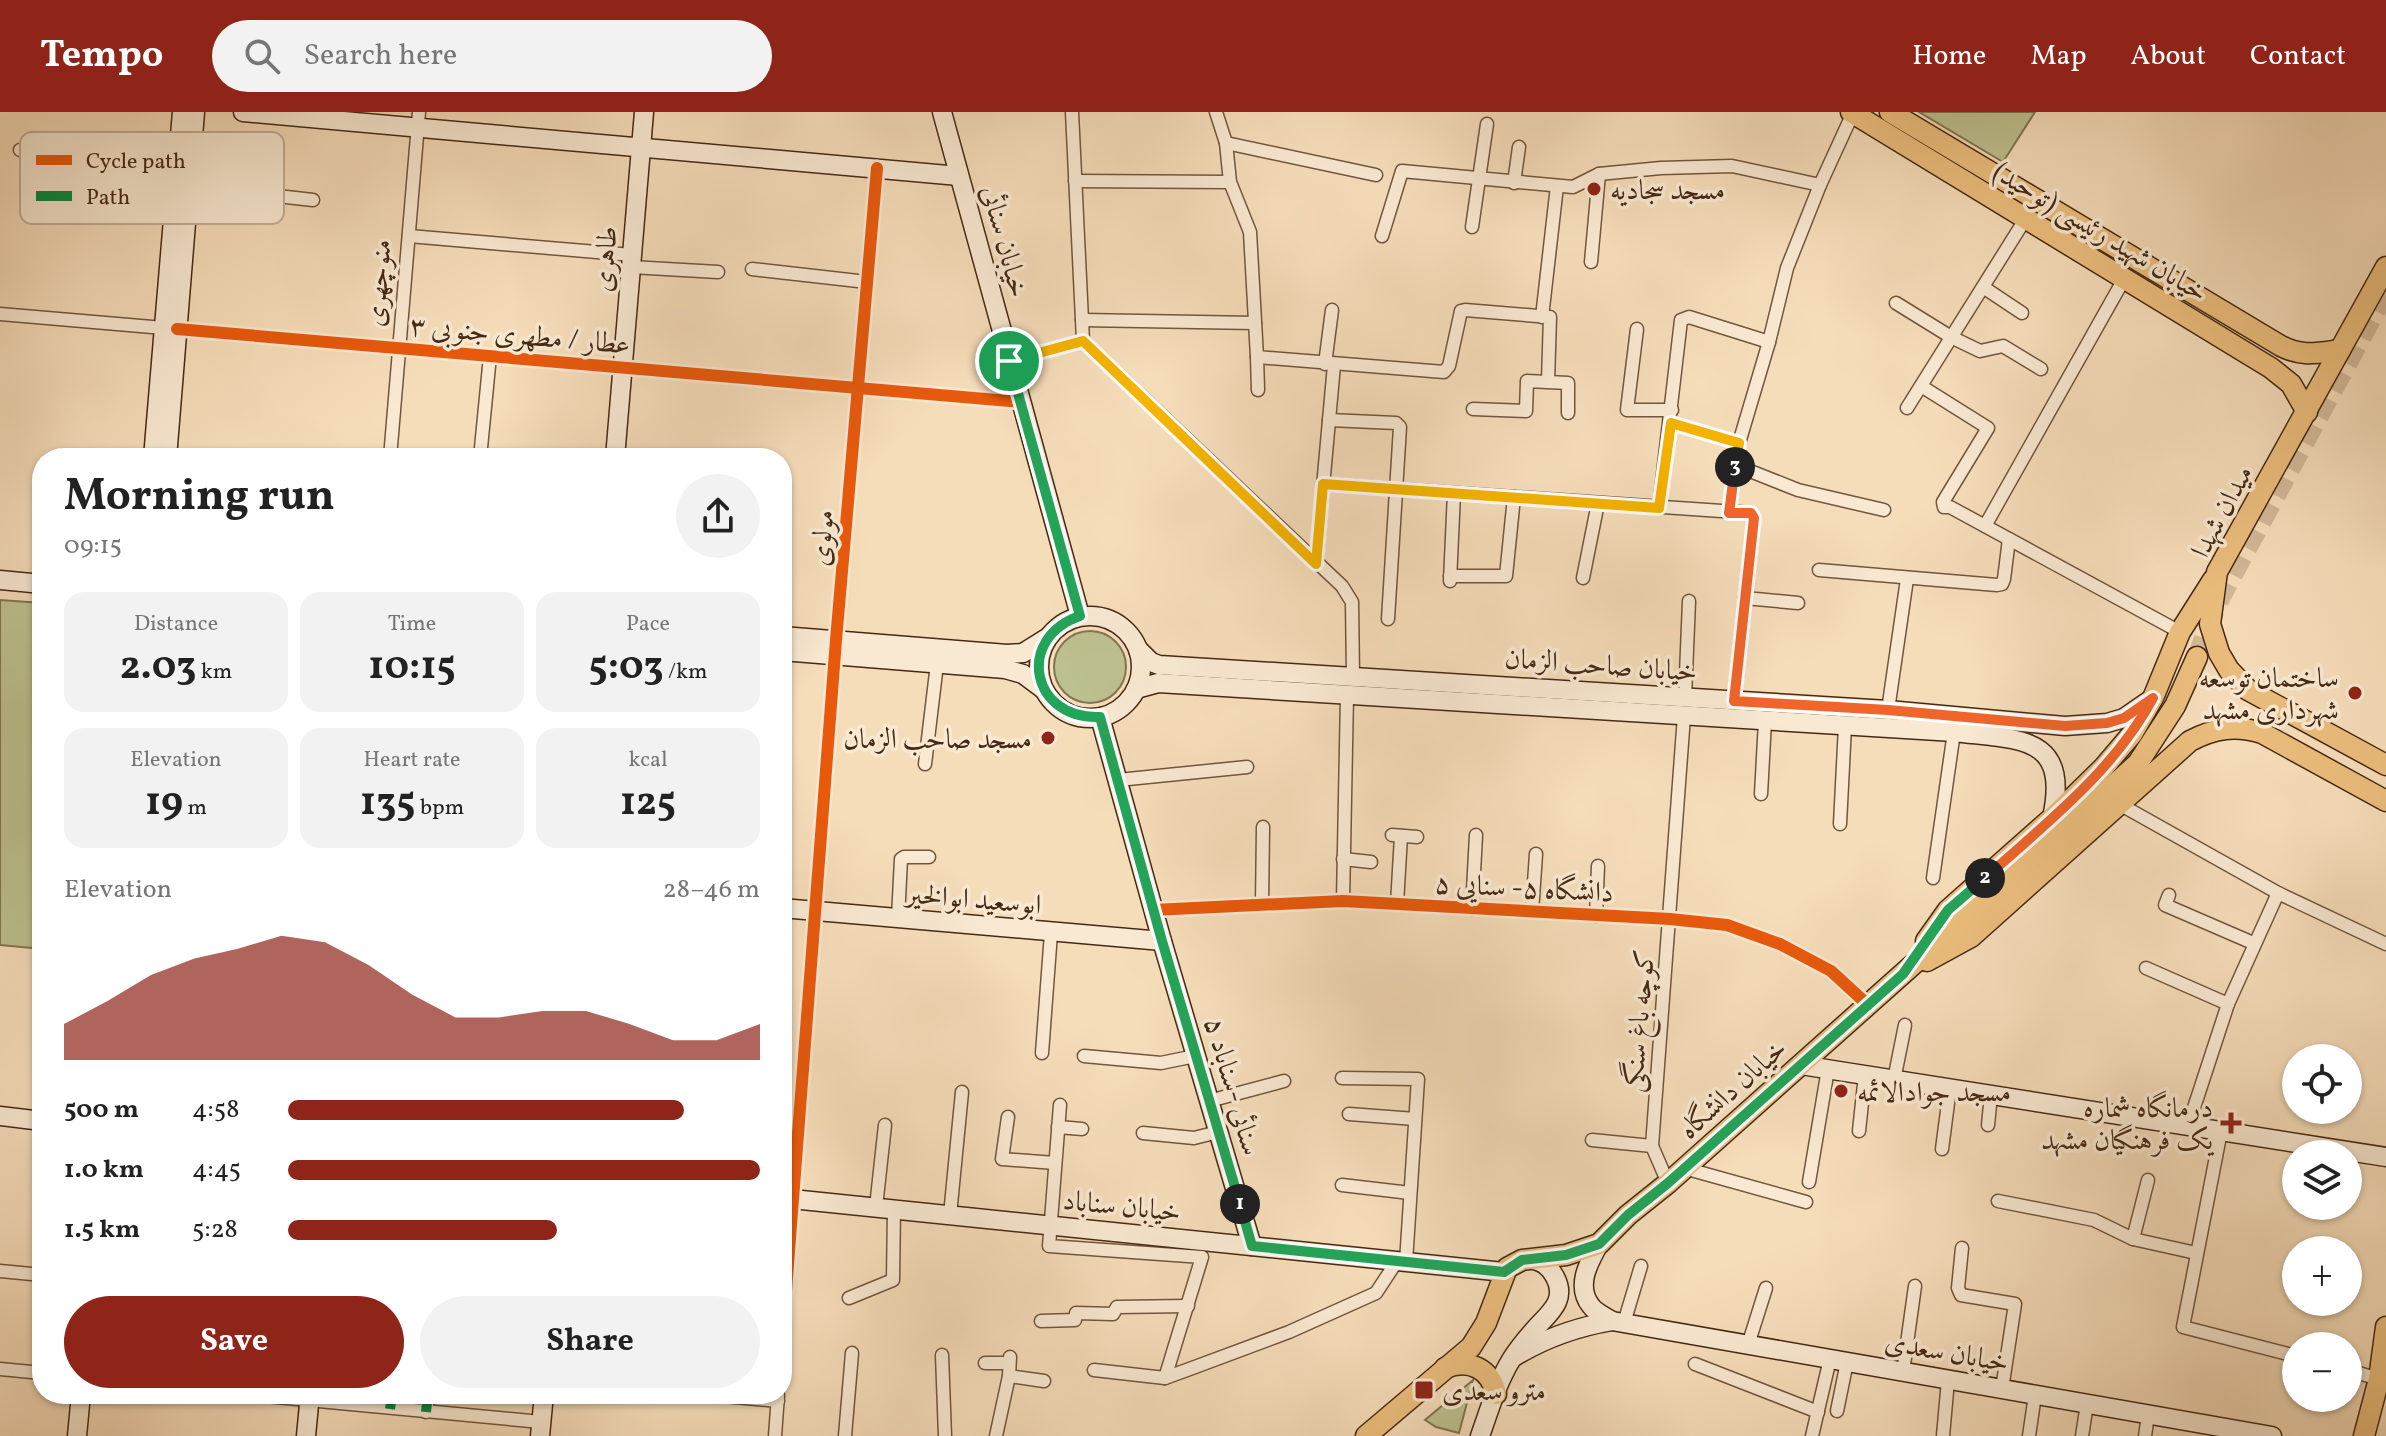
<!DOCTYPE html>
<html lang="en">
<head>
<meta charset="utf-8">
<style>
  :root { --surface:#fff; --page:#f2f2f2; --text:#222; --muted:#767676; --accent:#8f2418 }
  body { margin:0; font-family:Vollkorn,Amiri,serif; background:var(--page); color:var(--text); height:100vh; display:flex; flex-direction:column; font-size:30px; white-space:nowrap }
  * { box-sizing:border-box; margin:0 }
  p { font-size:26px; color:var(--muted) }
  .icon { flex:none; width:44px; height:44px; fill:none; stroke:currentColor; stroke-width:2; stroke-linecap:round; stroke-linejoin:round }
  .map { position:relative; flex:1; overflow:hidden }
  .sheet { position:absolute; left:32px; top:336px; width:760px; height:956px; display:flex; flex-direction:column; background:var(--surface); border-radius:32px; box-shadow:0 2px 6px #0004 }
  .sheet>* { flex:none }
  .fabs { position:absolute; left:2282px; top:932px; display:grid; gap:16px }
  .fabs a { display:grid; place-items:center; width:80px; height:80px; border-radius:50%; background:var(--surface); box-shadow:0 2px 6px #0004; font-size:40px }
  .pin { position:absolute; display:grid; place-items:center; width:68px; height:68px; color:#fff; margin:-34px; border:4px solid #fff; border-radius:50%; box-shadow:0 2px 8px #0007 }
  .km { position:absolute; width:40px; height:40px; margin:-20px; border-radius:50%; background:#222; color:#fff; font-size:22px; line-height:40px; text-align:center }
  .round { display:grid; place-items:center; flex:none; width:84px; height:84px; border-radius:42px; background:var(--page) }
  .headline { display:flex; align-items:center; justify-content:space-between; height:136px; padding:0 32px }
  h1 { font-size:44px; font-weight:700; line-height:60px }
  .metrics { display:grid; grid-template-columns:repeat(3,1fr); gap:12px; height:136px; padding:8px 32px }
  .metrics div { display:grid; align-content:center; border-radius:20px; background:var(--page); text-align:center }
  .metrics b { font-size:40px; font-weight:700 }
  .metrics small { font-size:22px; font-weight:400 }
  .metrics p { font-size:22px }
  .chart { height:224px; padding:16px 32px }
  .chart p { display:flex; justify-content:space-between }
  .chart svg { width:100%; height:144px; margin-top:8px; fill:var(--accent); opacity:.7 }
  .button { display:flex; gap:16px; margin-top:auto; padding:16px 32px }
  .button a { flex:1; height:92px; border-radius:48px; background:var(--accent); color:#fff; font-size:32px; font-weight:700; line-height:92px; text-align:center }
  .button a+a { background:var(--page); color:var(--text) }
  ul { padding:0 32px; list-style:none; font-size:26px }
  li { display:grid; grid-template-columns:128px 96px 1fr; align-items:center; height:60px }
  li i { height:20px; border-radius:10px; background:var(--accent) }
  header { display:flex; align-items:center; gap:48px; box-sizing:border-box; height:112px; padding:0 40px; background:var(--accent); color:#fff }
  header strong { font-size:38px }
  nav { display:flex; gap:44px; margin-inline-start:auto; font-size:28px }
  .search { width:560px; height:72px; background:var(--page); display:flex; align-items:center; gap:20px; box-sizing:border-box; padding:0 28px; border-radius:44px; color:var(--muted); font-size:30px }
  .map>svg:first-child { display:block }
  .green { fill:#bdc18f; stroke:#827551; stroke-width:2 }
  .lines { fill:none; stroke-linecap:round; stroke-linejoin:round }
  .primary-tunnel { stroke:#d3b999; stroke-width:20; stroke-dasharray:20 10; stroke-linecap:butt }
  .street-casing { stroke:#72563d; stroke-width:15 }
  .secondary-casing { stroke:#462913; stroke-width:21 }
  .primary-casing { stroke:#462913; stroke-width:23 }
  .street { stroke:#f9e9d2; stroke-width:12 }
  .secondary { stroke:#f9e9d2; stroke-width:18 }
  .primary { stroke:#ebbe7d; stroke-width:20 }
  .quiet { stroke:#00873e; stroke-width:10; stroke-dasharray:20 10; stroke-linecap:butt }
  .cycleway-casing { stroke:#f9e9d2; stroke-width:17 }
  .cycleway { stroke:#e8590c; stroke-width:12 }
  .split-1-casing { stroke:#fff; stroke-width:16 }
  .split-2-casing { stroke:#fff; stroke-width:16 }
  .split-3-casing { stroke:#fff; stroke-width:16 }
  .split-4-casing { stroke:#fff; stroke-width:16 }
  .split-1 { stroke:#22a559; stroke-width:10 }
  .split-2 { stroke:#22a559; stroke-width:10 }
  .split-3 { stroke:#f0652b; stroke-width:10 }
  .split-4 { stroke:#f5b400; stroke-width:10 }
  .poi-dot { fill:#8f2418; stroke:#f9e9d2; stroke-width:3 }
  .labels { text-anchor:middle; stroke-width:7; stroke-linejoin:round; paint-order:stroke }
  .poi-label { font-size:28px; fill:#462913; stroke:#f9e9d2; text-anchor:start }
  .street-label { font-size:28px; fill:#462913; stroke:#f9e9d2 }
  .key { fill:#f9e9d2; stroke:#c3af99; stroke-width:2 }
  .key-label { font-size:22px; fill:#462913 }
</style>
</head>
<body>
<header>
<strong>Tempo</strong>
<div class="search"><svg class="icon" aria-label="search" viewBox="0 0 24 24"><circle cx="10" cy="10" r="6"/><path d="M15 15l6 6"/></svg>Search here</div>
<nav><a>Home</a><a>Map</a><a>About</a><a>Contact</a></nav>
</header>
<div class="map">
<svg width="2386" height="1324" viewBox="0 0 2386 1324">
  <rect width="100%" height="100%" fill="#f6ddba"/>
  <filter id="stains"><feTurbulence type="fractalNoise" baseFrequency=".0025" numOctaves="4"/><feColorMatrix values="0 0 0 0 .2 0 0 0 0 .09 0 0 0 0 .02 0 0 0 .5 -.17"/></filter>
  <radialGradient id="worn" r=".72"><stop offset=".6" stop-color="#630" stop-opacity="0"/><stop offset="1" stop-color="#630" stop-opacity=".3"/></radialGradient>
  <!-- green -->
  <g class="green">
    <path d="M1919,0h116l-32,50z"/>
    <path d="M0,488l42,3v346l-42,-4z"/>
    <circle cx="1090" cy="555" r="36"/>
    <path d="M1473,1268l-14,53 -23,-6 -11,-7z"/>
  </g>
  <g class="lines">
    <!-- primary-tunnel -->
    <path class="primary-tunnel" d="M2197,545l20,-53 169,-312"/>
    <defs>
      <g id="street">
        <path d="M1072,0l11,229"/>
        <path d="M1216,0l10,31 4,39 20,50 7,125 187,15 5,-6 12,-55 4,-1 85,7 -2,64"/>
        <path d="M1226,31l150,32"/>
        <path d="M20,38l158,14"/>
        <path d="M1075,69l155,1"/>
        <path d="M1514,71l5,-36"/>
        <path d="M189,74l124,14"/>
        <path d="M1472,115l15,-103"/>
        <path d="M409,124l223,19"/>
        <path d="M1382,124l20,-65 171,16 26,-13 62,-6 71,-2 88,19"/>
        <path d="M1591,150l8,-88"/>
        <path d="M631,155l87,5"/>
        <path d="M752,157l115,13"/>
        <path d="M1983,175l39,26"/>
        <path d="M1896,191l55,34 29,14 23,-5 38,23"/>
        <path d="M0,202l164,14"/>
        <path d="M1542,205l15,-131"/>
        <path d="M1082,208l173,3"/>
        <path d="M177,217l843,73"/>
        <path d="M1637,217l-10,81h45"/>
        <path d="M1083,229l259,245 10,16 1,75"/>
        <path d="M1257,245l1,33"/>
        <path d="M1009,249l74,-20"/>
        <path d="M1325,252l7,-54"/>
        <path d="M1921,274l67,42 -45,74 1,5h6l230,125"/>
        <path d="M1907,296l119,-190"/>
        <path d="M1473,297l53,2 1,-30 41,2v30"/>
        <path d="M1329,308l67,3 4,4 -12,192"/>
        <path d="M1671,311l68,20"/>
        <path d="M390,346l29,-346"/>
        <path d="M480,346l10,-102"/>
        <path d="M1735,353l63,25 86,20"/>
        <path d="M1323,372l428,29 3,5 -20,183"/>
        <path d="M1659,396l22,-188 8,-3 80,25"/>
        <path d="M1729,401l10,-70 30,-101 18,-74 33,-83 33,-72"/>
        <path d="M1985,414l139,-247"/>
        <path d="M1316,452l18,-199"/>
        <path d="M1819,458l178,15 5,-1 2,-5 5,-40"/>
        <path d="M1450,464h56l8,-79"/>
        <path d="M1583,466l15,-75"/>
        <path d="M1450,469l4,-88"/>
        <path d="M1745,486l53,5"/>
        <path d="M1685,586l4,-97"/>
        <path d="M1888,598l19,-131"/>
        <path d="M925,652l12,-100"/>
        <path d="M1118,668l129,-13"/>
        <path d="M1761,682l4,-73"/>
        <path d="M2121,693l157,88 108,51"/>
        <path d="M1840,712l5,-98"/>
        <path d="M1392,723l25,2"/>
        <path d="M1343,747l28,3"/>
        <path d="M1933,766l21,-146"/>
        <path d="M2169,783l-4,10 88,38"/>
        <path d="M1343,789l4,-206"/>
        <path d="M1397,792l4,-68"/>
        <path d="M1262,793l1,-78"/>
        <path d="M1472,797l4,-74"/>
        <path d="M1153,798l190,-9 327,18 57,6 53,19 51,27 37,34"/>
        <path d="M1532,800l4,-58"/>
        <path d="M1596,804l2,-50"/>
        <path d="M898,806l3,-59 3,-2h25"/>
        <path d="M2146,856l82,36"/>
        <path d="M1042,941l9,-120"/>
        <path d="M1084,944l77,7 34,-7"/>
        <path d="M1342,966l76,1 -12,183"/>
        <path d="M1894,968l11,-55"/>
        <path d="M1209,989l75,-20"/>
        <path d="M1060,993l-11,141 153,11 -37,121"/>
        <path d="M1349,1002l66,5"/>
        <path d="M1008,1005l-6,42 53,4"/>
        <path d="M1988,1013l3,-30"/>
        <path d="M2188,1014l40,-122 50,-111"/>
        <path d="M1058,1015l24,2"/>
        <path d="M1859,1019l6,-56"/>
        <path d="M2221,1019l-38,196 113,29"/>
        <path d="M1143,1021l51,5 24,-6"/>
        <path d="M1592,1028l60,6"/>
        <path d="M1942,1037l8,-61"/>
        <path d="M1684,1056l122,34"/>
        <path d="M1809,1070l19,-113"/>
        <path d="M1668,1071l-16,-37 32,-430"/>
        <path d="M1342,1073l68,8"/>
        <path d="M1998,1089l96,19 39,19 63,14"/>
        <path d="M876,1095l9,-82"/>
        <path d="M950,1103l12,-123"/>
        <path d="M2133,1127l15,-59"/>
        <path d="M1962,1136l-4,40 3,7 54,9 -13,85"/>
        <path d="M0,1159l42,4"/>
        <path d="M849,1186l44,-18 1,-71"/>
        <path d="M1041,1209l34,-1 1,-7 37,1 4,-7 71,-1"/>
        <path d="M1624,1211l17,-57"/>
        <path d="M782,1230l54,-702 41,-472"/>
        <path d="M1748,1233l18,-57"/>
        <path d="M942,1243l3,81"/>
        <path d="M985,1251h24"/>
        <path d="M1695,1252l123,48"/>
        <path d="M0,1257l42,4"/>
        <path d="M1094,1258l71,8 30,-11 94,-35 87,-39 21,-32"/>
        <path d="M2348,1258l31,9"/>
        <path d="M1903,1260l12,-86"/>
        <path d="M1009,1264l35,5"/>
        <path d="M244,1282l297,28"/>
        <path d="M702,1282l76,7"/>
        <path d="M1837,1299l10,-49"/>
        <path d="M426,1300l2,-18"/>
        <path d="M775,1324l3,-41"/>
        <path d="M845,1324l7,-83"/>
        <path d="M996,1324l13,-60 1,-19"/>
        <path d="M1812,1324l18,-77"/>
        <path d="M1943,1324l5,-56"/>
        <path d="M2029,1324l6,-41"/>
        <path d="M2082,1324l5,-32"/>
        <path d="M2145,1324l3,-21"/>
      </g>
      <g id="secondary">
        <path d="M243,0l716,64"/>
        <path d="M942,0l138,504"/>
        <path d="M153,346l29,-346"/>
        <path d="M167,346l28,-346"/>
        <path d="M615,346l29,-346"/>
        <path d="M0,468l42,4"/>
        <circle cx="1090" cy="555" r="51"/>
        <path d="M782,524l225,18 16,-1 24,-15"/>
        <path d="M1138,537l13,13 8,3 729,45 177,16 42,-3 17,-5 29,-20"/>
        <path d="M782,539l223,18 18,5 20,15"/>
        <path d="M1136,577l22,-6 796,49c65,8 116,2 98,86"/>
        <path d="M1100,605l62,224 90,305"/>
        <path d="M782,796l380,33"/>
        <path d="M1801,953l585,92"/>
        <path d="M0,1004l42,5"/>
        <path d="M782,1086l722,74"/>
        <path d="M1599,1132c-10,18 -24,42 -8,62 4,6 15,11 21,15"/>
        <path d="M1514,1245c31,-19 62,-30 98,-36l660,115"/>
        <path d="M77,1324l4,-42"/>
        <path d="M306,1324l4,-42"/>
        <path d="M540,1324l4,-42"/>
        <path d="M1480,1324c9,-25 17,-53 31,-76 6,-10 15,-21 23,-30 14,-16 34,-29 21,-53 -6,-11 -12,-15 -24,-18"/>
      </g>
      <g id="primary">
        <path d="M1851,0l420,256 20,16 16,28"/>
        <path d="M1890,0l391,234c21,11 36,7 59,4"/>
        <path d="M2386,155l-169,305 -7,52 9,29 10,17 19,20 138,75"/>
        <path d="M1926,829l22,-31 104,-92 52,-51 28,-33 21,-36 27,-66 33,-52"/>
        <path d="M1927,849l44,-24 219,-196c25,-13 45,-16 72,-8l124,68"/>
        <path d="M1445,1256c24,-10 46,1 51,26"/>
        <path d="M1366,1324l105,-89 15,-24 21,-55 15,-8 44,-5 33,-11 29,-29 40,-32 433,-386 37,-34 37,-57 22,-49"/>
        <path d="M2364,1324l15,-57 7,-52"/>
      </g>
    </defs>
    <!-- street casing -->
    <use href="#street" class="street-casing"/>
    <!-- secondary casing -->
    <use href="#secondary" class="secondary-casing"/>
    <!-- primary casing -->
    <use href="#primary" class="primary-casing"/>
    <!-- street -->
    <use href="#street" class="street"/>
    <!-- secondary -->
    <use href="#secondary" class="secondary"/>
    <!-- primary -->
    <use href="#primary" class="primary"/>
    <!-- quiet -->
    <g class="quiet">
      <path d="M390,1297l2,-15"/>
      <path d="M426,1300l2,-18"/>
    </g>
    <defs>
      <g id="cycleway">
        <path d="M177,217l843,73"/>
        <path d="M1153,798l190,-9 327,18 57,6 53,19 51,27 37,34"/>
        <path d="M782,1230l54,-702 41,-472"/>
      </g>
    </defs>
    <!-- cycleway casing -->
    <use href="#cycleway" class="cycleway-casing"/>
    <!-- cycleway -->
    <use href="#cycleway" class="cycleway"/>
  </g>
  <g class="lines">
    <defs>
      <path id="split-1" d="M1009,249l71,255c-65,22 -49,104 20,101l62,224 78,263"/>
      <path id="split-2" d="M1240,1092l12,42 252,26 18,-12 44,-5 33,-11 29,-29 40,-32 235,-209 45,-64 37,-32"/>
      <path id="split-3" d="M1735,355l-6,46h22l3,5 -20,183 154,9 177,16 42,-3 17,-5 29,-20c-39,73 -108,126 -168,180"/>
      <path id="split-4" d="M1009,249l74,-20 233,223 7,-80 336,24 12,-85 68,20 -4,24"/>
    </defs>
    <!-- split-1 casing -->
    <use href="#split-1" class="split-1-casing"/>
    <!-- split-2 casing -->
    <use href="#split-2" class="split-2-casing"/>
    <!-- split-3 casing -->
    <use href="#split-3" class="split-3-casing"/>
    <!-- split-4 casing -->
    <use href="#split-4" class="split-4-casing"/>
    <!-- split-1 -->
    <use href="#split-1" class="split-1"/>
    <!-- split-2 -->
    <use href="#split-2" class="split-2"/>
    <!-- split-3 -->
    <use href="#split-3" class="split-3"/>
    <!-- split-4 -->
    <use href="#split-4" class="split-4"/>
  </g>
  <!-- markers -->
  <g class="poi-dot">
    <circle cx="1594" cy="77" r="8"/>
    <circle cx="2355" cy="581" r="8"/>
    <circle cx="1048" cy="626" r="8"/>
    <circle cx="1841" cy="979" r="8"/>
    <path d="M2227 999h8v8h8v8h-8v8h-8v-8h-8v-8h8z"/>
    <rect x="1414" y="1268" width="20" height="20" rx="4"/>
  </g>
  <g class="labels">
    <!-- poi labels -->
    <g class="poi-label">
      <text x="1610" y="87">مسجد سجادیه</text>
      <text x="2339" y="575" text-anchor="end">ساختمان توسعه<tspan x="2339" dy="32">شهرداری مشهد</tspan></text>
      <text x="1032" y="636" text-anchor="end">مسجد صاحب الزمان</text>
      <text x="1857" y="989">مسجد جوادالائمه</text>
      <text x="2213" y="1005" text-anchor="end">درمانگاه شماره<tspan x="2213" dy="32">یک فرهنگیان مشهد</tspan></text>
      <text x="1442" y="1288">مترو سعدی</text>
    </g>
    <!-- street labels -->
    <g class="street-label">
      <text transform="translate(2101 119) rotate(31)" y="10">خیابان شهید رئیسی (توحید)</text>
      <text transform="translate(1006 129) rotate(75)" y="10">خیابان سنائی</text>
      <text transform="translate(604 147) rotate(-85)" y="10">طاهری</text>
      <text transform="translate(377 171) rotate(-85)" y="10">منوچهری</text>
      <text transform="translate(520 222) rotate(5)" y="10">عطار / مطهری جنوبی ۳</text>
      <text transform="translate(2221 399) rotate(-62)" y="10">میدان شهدا</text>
      <text transform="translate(821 426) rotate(-85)" y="10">مولوی</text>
      <text transform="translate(1601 552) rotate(4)" y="10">خیابان صاحب الزمان</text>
      <text transform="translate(1524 775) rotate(3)" y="10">دانشگاه ۵- سنایی ۵</text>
      <text transform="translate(974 786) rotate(5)" y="10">ابوسعید ابوالخیر</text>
      <text transform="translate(1638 909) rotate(-85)" y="10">کوچه باغ سنگی</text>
      <text transform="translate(1234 974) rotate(74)" y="10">سنائی -سناباد ۵</text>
      <text transform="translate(1732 976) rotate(-42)" y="10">خیابان دانشگاه</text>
      <text transform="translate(1122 1093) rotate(6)" y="10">خیابان سناباد</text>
      <text transform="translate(1947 1239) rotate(10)" y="10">خیابان سعدی</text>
    </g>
  </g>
  <!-- legend -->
  <rect x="20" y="20" width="264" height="92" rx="12" class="key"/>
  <rect x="36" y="43" width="36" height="10" fill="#e8590c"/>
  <rect x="36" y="79" width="36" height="10" fill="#00873e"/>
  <g class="key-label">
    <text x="86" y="56">Cycle path</text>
    <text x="86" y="92">Path</text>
  </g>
  <rect width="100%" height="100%" filter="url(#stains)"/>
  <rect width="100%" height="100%" fill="url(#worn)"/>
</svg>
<div class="fabs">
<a><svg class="icon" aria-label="locate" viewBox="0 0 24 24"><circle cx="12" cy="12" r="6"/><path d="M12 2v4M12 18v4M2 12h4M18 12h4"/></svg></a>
<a><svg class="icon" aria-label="layers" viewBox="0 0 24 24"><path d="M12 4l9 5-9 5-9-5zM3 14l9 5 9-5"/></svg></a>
<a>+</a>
<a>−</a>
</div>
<div class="pin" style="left:1009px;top:249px;background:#1e9e55"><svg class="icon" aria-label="arrive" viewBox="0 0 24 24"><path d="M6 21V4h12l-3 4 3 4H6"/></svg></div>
<b class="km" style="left:1240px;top:1092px">1</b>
<b class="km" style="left:1985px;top:766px">2</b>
<b class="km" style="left:1735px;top:355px">3</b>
<section class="sheet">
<div class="headline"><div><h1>Morning run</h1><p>09:15</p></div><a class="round"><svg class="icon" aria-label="share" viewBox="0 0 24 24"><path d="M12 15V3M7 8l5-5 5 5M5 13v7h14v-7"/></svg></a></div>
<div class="metrics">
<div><p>Distance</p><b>2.03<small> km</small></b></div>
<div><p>Time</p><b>10:15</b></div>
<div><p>Pace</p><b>5:03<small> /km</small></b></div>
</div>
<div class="metrics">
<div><p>Elevation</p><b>19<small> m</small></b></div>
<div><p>Heart rate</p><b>135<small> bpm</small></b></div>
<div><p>kcal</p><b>125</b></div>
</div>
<div class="chart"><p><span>Elevation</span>28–46 m</p>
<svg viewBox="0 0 160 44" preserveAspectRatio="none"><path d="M0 44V33L10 26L20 18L30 13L40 10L50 6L60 8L70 15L80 24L90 31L100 31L110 29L120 29L130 33L140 38L150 38L160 33V44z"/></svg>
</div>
<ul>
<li><b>500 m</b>4:58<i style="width:84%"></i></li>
<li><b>1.0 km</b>4:45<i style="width:100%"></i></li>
<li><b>1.5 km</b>5:28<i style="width:57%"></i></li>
</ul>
<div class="button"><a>Save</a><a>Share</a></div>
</section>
</div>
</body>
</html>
